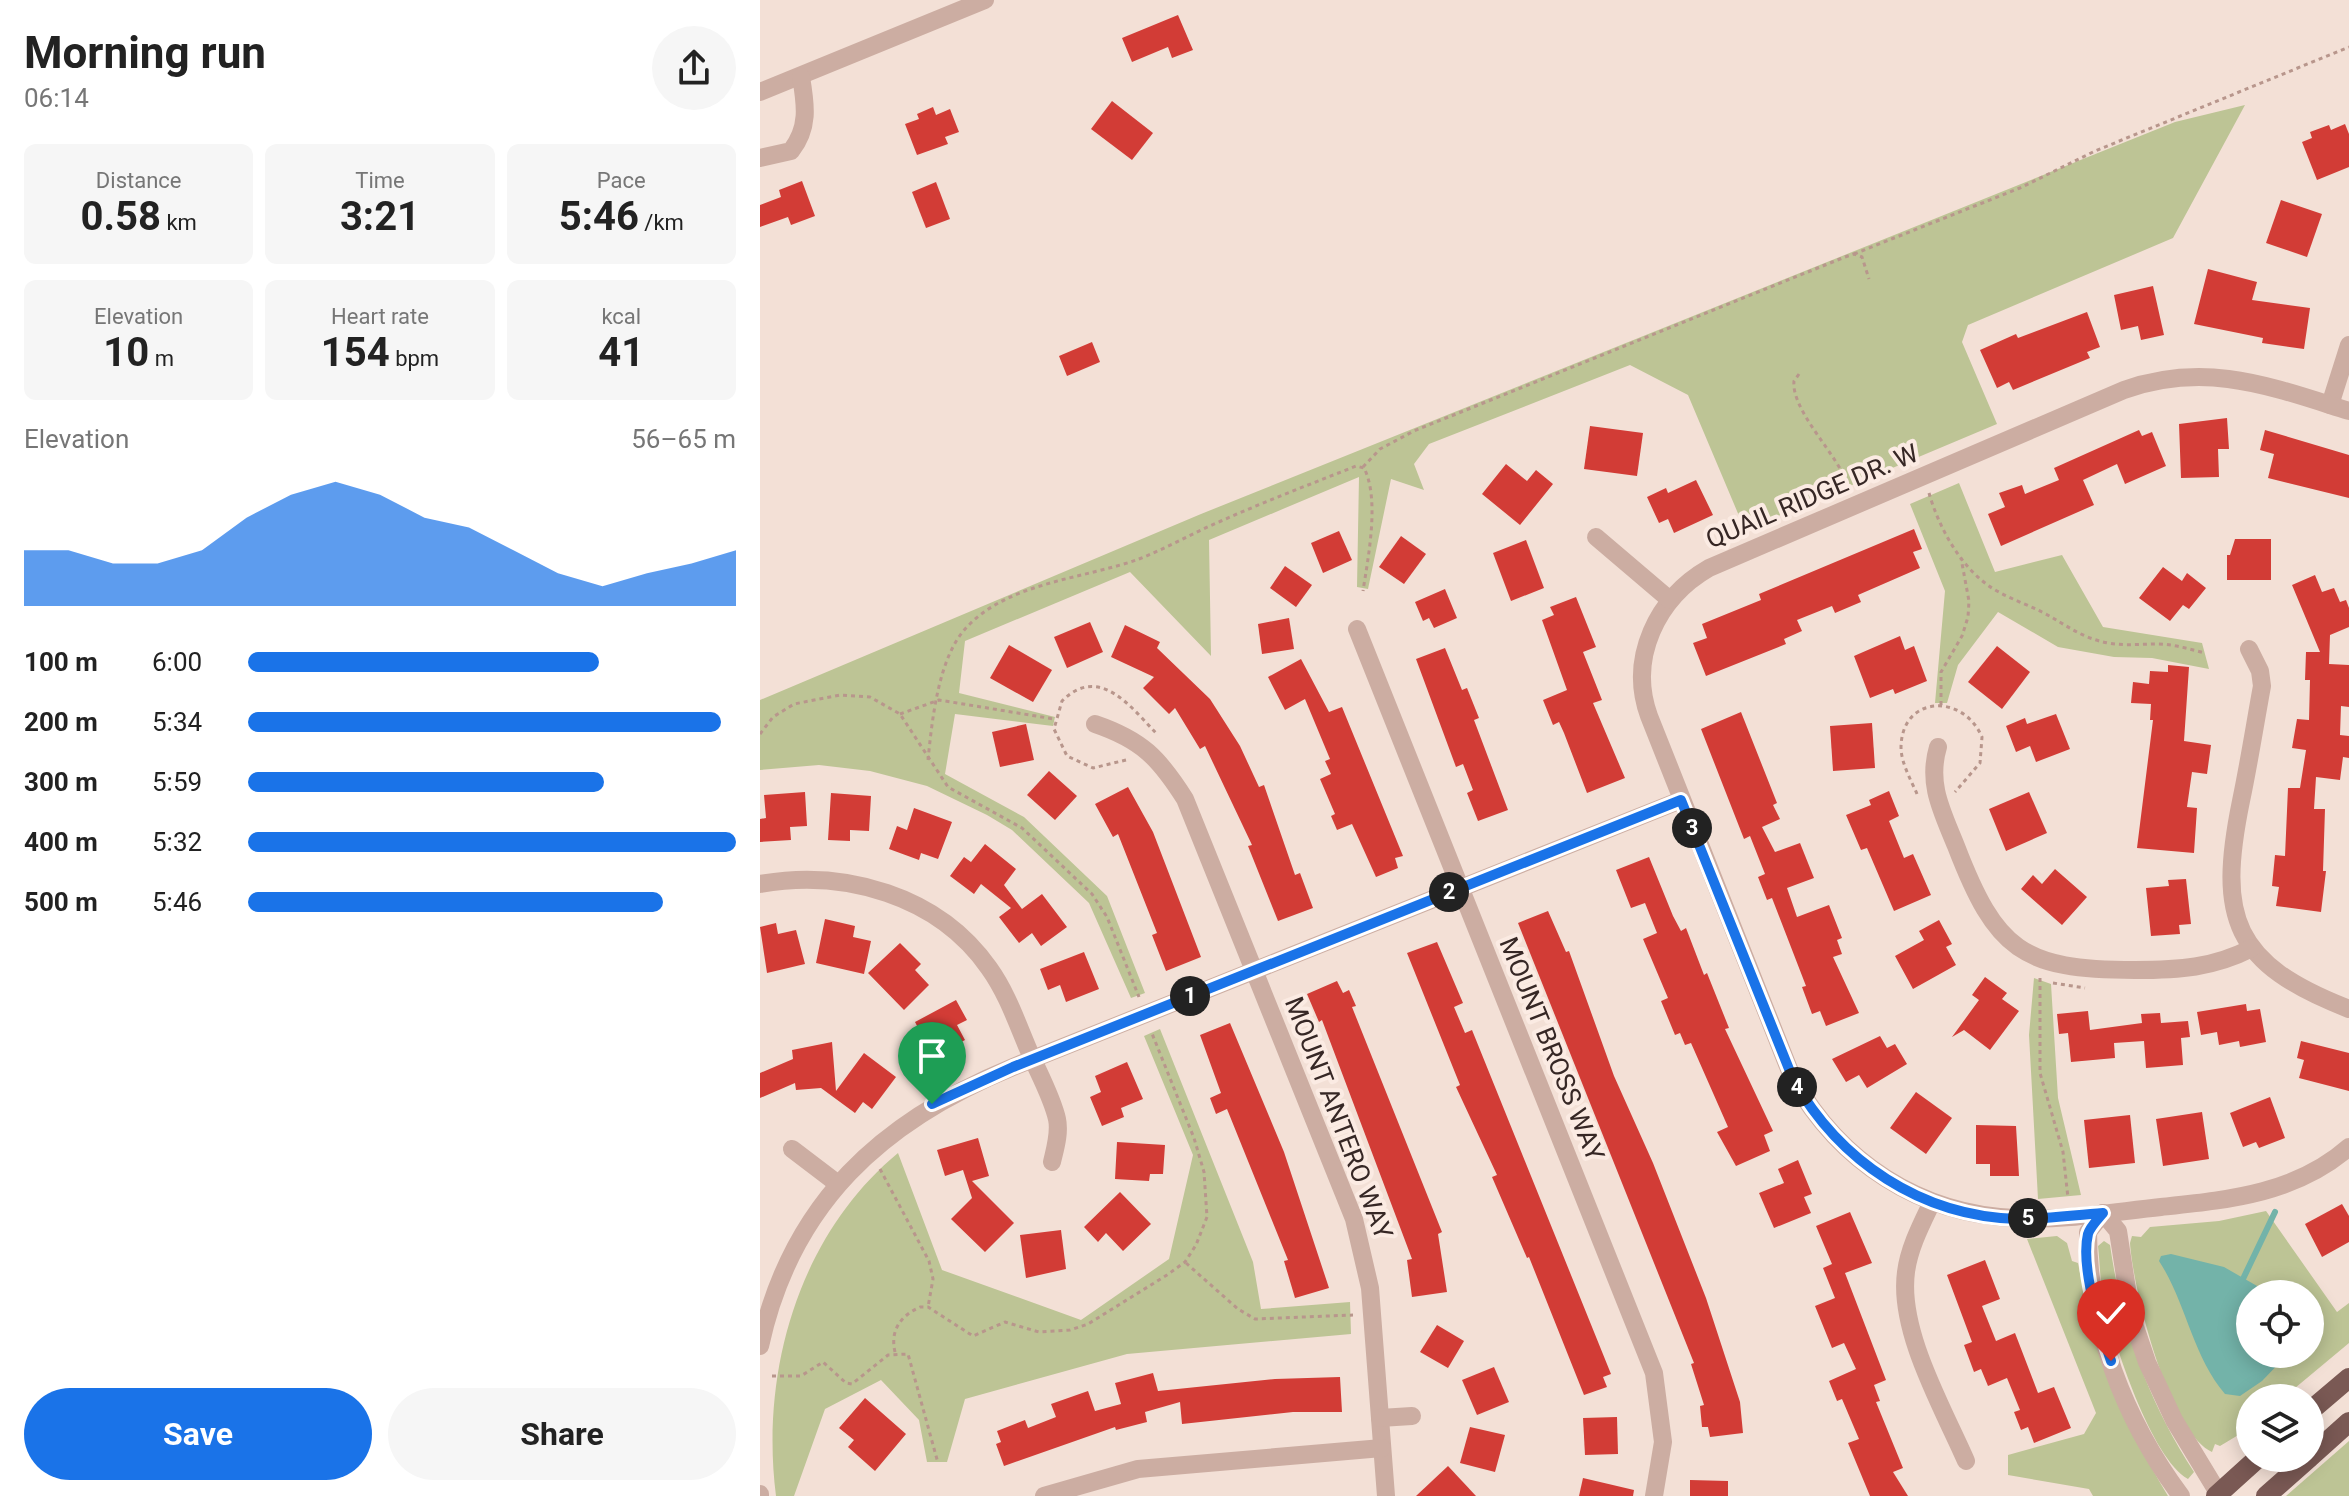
<!DOCTYPE html>
<html lang="en">
<head>
<meta charset="utf-8">
<style>
  :root { --surface:#fff; --page:#f6f6f6; --text:#222; --muted:#767676; --accent:#1a73e8 }
  body { margin:0; font-family:Roboto,sans-serif; background:var(--page); color:var(--text); height:100vh; display:flex; flex-direction:column; font-size:30px; white-space:nowrap }
  * { box-sizing:border-box; margin:0 }
  p { font-size:26px; color:var(--muted) }
  .icon { flex:none; width:44px; height:44px; fill:none; stroke:currentColor; stroke-width:2; stroke-linecap:round; stroke-linejoin:round }
  .map { position:relative; flex:1; overflow:hidden }
  .details { display:flex; flex-direction:column; background:var(--surface); width:760px }
  .details>* { flex:none }
  .controls { position:absolute; left:1476px; top:1280px; display:grid; gap:16px }
  .controls a { display:grid; place-items:center; width:88px; height:88px; border-radius:50%; background:var(--surface); box-shadow:0 4px 20px #0003; font-size:40px }
  .pin { position:absolute; display:grid; place-items:center; width:68px; height:68px; color:#fff; margin:-82px -34px; border-radius:50% 50% 50% 0; rotate:-45deg; box-shadow:0 0 8px #0007 }
  .pin .icon { rotate:45deg }
  .km { position:absolute; width:40px; height:40px; margin:-20px; border-radius:50%; background:#222; color:#fff; font-size:22px; line-height:40px; text-align:center }
  .round { display:grid; place-items:center; flex:none; width:84px; height:84px; border-radius:42px; background:var(--page) }
  .headline { display:flex; align-items:center; justify-content:space-between; height:136px; padding:0 24px }
  h1 { font-size:44px; font-weight:700; line-height:60px }
  .metrics { display:grid; grid-template-columns:repeat(3,1fr); gap:12px; height:136px; padding:8px 24px }
  .metrics div { display:grid; align-content:center; border-radius:12px; background:var(--page); text-align:center }
  .metrics b { font-size:40px; font-weight:700 }
  .metrics small { font-size:22px; font-weight:400 }
  .metrics p { font-size:22px }
  .chart { height:224px; padding:16px 24px }
  .chart p { display:flex; justify-content:space-between }
  .chart svg { width:100%; height:144px; margin-top:8px; fill:var(--accent); opacity:.7 }
  .primary-button { display:flex; gap:16px; margin-top:auto; padding:16px 24px }
  .primary-button a { flex:1; height:92px; border-radius:48px; background:var(--accent); color:#fff; font-size:32px; font-weight:700; line-height:92px; text-align:center }
  .primary-button a+a { background:var(--page); color:var(--text) }
  ul { padding:0 24px; list-style:none; font-size:26px }
  li { display:grid; grid-template-columns:128px 96px 1fr; align-items:center; height:60px }
  li i { height:20px; border-radius:10px; background:var(--accent) }
  main { display:flex; flex:1; min-height:0 }
  .map>svg:first-child { display:block }
  .green { fill:#bdc495; fill-rule:evenodd }
  .water { fill:#73b3a9 }
  .lines { fill:none; stroke-linecap:round; stroke-linejoin:round }
  .stream { stroke:#73b3a9; stroke-width:6 }
  .building { fill:#d23c36 }
  .path { stroke:#b8968c; stroke-width:3; stroke-dasharray:4 4; stroke-linecap:butt }
  .minor { stroke:#ccada2; stroke-width:18 }
  .major { stroke:#7a5954; stroke-width:20 }
  .route-casing { stroke:#fff; stroke-width:16 }
  .route { stroke:#1a73e8; stroke-width:10 }
  .labels { text-anchor:middle; stroke-width:8; stroke-linejoin:round; paint-order:stroke }
  .street-label { font-size:26px; fill:#362725; stroke:#fbebe3 }
</style>
</head>
<body>
<main>
<section class="details">
<div class="headline"><div><h1>Morning run</h1><p>06:14</p></div><a class="round"><svg class="icon" aria-label="share" viewBox="0 0 24 24"><path d="M12 15V3M7 8l5-5 5 5M5 13v7h14v-7"/></svg></a></div>
<div class="metrics">
<div><p>Distance</p><b>0.58<small> km</small></b></div>
<div><p>Time</p><b>3:21</b></div>
<div><p>Pace</p><b>5:46<small> /km</small></b></div>
</div>
<div class="metrics">
<div><p>Elevation</p><b>10<small> m</small></b></div>
<div><p>Heart rate</p><b>154<small> bpm</small></b></div>
<div><p>kcal</p><b>41</b></div>
</div>
<div class="chart"><p><span>Elevation</span>56–65 m</p>
<svg viewBox="0 0 160 44" preserveAspectRatio="none"><path d="M0 44V27L10 27L20 31L30 31L40 27L50 17L60 10L70 6L80 10L90 17L100 20L110 27L120 34L130 38L140 34L150 31L160 27V44z"/></svg>
</div>
<ul>
<li><b>100 m</b>6:00<i style="width:72%"></i></li>
<li><b>200 m</b>5:34<i style="width:97%"></i></li>
<li><b>300 m</b>5:59<i style="width:73%"></i></li>
<li><b>400 m</b>5:32<i style="width:100%"></i></li>
<li><b>500 m</b>5:46<i style="width:85%"></i></li>
</ul>
<div class="primary-button"><a>Save</a><a>Share</a></div>
</section>
<div class="map">
<svg width="1589" height="1496" viewBox="0 0 1589 1496">
  <rect width="100%" height="100%" fill="#f3e0d6"/>
  <!-- green -->
  <g class="green">
    <path d="M1485,105l-72,133 -205,87 -6,17 35,82 -252,106 -57,-135 -58,-30 -201,79 -15,20 10,26 -33,-11 -23,110 -11,-2 2,-110 -150,63 2,116 -81,-84 -165,69 -6,52 96,24 -2,9 -98,-12 -10,60 79,43 83,79 38,97 -14,5 -42,-95 -77,-73 -25,-15 -60,-29 -57,-15 -51,-6 -59,5v-70l441,-186 974,-392z"/>
    <path d="M1199,483l36,89 67,-17 41,72 99,16 7,26 -57,-11 -38,-1 -56,-10 -60,-35 -40,53 -11,38h-12l10,-112 -35,-87z"/>
    <path d="M1274,978l17,6 7,114 23,97 -43,4 -9,-164z"/>
    <path d="M400,1029l93,233 8,47 89,-7 1,32 -224,20 -162,45 -18,63h-20l-8,-42 -38,-40 -56,29 -31,87h-18c-16,-125 23,-261 122,-343l44,117 139,50 88,-61 24,-104 -49,-119z"/>
    <path d="M1506,1211l71,101 12,-9v40l-66,55h-33v30l-30,18 -5,-2 -3,8c-44,-21 -79,-163 -82,-209l2,-7 9,1 9,-10 69,-6zM1490,1294h60v60h-60z"/>
    <path d="M1297,1236l10,7 5,18 6,2c18,93 42,152 90,233h-75l-4,-7 -81,-14v-20l76,-21 12,-21 -69,-174z"/>
    <path d="M1344,1241l6,4c12,83 38,156 84,227l-6,7c-37,-21 -74,-136 -84,-178 -4,-17 -4,-37 -6,-55z"/>
    <path d="M1589,1441v55h-63z"/>
  </g>
  <!-- water -->
  <path class="water" d="M1411,1254l53,13 47,27h-21v60h38l-26,27 -22,15 -15,-2c-33,-39 -39,-92 -66,-133l2,-5z"/>
  <g class="lines">
    <!-- stream -->
    <path class="stream" d="M1482,1281l33,-69"/>
  </g>
  <!-- building -->
  <g class="building">
    <path d="M418,15l15,35 -21,8 -4,-11 -36,15 -10,-24z"/>
    <path d="M352,101l41,32 -21,27 -41,-31z"/>
    <path d="M173,107l3,8 14,-6 9,23 -14,5 3,7 -31,11 -12,-31 14,-5 -2,-5z"/>
    <path d="M1585,124l4,10v33l-32,13 -15,-38 10,-4 -2,-6 19,-7 2,5z"/>
    <path d="M42,181l13,35 -24,9 -3,-8 -28,10v-22l21,-8 -2,-7z"/>
    <path d="M176,182l14,37 -24,9 -14,-36z"/>
    <path d="M1521,200l41,14 -15,43 -41,-14z"/>
    <path d="M1448,269l49,13 -5,18 58,8 -6,41 -42,-6 1,-5 -69,-14z"/>
    <path d="M1393,286l11,49 -23,5 -3,-14 -17,4 -7,-35z"/>
    <path d="M1327,312l13,35 -13,5 3,6 -77,32 -4,-8 -12,6 -17,-38 36,-16 2,4z"/>
    <path d="M332,342l8,20 -33,14 -8,-20z"/>
    <path d="M1467,418l2,31h-11l1,28 -38,1 -2,-54z"/>
    <path d="M830,426l53,7 -6,43 -53,-7z"/>
    <path d="M1379,430l3,6 10,-4 14,34 -41,18 -8,-20 -34,16 11,25 -93,41 -13,-32 17,-7 -6,-14 23,-8 3,9 34,-14 -5,-12z"/>
    <path d="M1505,430l84,25v43l-81,-20 6,-24 -14,-4z"/>
    <path d="M746,464l21,17 9,-11 17,14 -33,41 -38,-31z"/>
    <path d="M936,480l17,35 -39,18 -6,-14 -9,4 -12,-26 19,-9 2,5z"/>
    <path d="M1154,529l8,20 -9,3 7,16 -62,27 3,7 -26,11 -3,-7 -35,14 5,11 -18,8 2,5 -80,32 -13,-33 14,-5 -5,-14 59,-24 -2,-6z"/>
    <path d="M579,531l13,29 -29,13 -12,-30z"/>
    <path d="M641,536l25,18 -22,30 -25,-17z"/>
    <path d="M1475,539h36v41h-44v-25h3z"/>
    <path d="M766,540l18,48 -33,13 -18,-48z"/>
    <path d="M525,566l27,19 -16,22 -26,-19z"/>
    <path d="M1403,567l19,14 5,-8 19,15 -17,21 -6,-4 -13,16 -31,-23z"/>
    <path d="M1555,575l7,17 12,-4 6,14 6,-2 3,8v19l-19,8 -1,29 20,1v42l-8,-1 -1,29 9,1v22l-6,-1 -3,23 -24,-3 -2,32h11l-2,62h3l-5,41 -45,-6 3,-19 -7,-1 3,-31 10,1 3,-68h12l6,-38 -14,-2 5,-29 12,1 1,-40h-5l1,-28h14l-28,-67z"/>
    <path d="M685,589l12,29 -23,10 -5,-10 -6,3 -8,-19z"/>
    <path d="M816,597l20,50 -13,5 19,48 -9,3 32,75 -38,15 -23,-60 -5,-11 -6,3 -10,-25 24,-10 -25,-70 12,-5 -4,-8z"/>
    <path d="M529,618l5,31 -32,5 -4,-30z"/>
    <path d="M330,622l13,30 -36,16 -13,-31z"/>
    <path d="M365,625l35,17 -3,6 53,51 30,47 19,41 5,-2 31,90 5,-2 13,35 -35,13 -30,-75 4,-1 -47,-99 -5,3 -25,-41 -6,6 -26,-26 11,-11 -43,-20z"/>
    <path d="M1140,636l5,14 9,-4 13,35 -32,13 -2,-5 -23,9 -16,-42z"/>
    <path d="M249,645l43,25 -19,32 -43,-24z"/>
    <path d="M1237,646l33,26 -28,37 -34,-27z"/>
    <path d="M685,648l17,42 5,-2 12,30 -5,2 34,90 -30,11 -11,-28 6,-3 -10,-26 -7,3 -40,-108z"/>
    <path d="M541,659l28,53 13,-5 61,149 -8,2 3,10 -22,9 -24,-53 -15,6 -6,-14 4,-2 -15,-35 11,-5 -6,-13 5,-2 -25,-60 -20,11 -17,-33z"/>
    <path d="M1408,665l21,2 -5,74 27,4 -4,29 -15,-2 -5,35 10,1 -3,45 -57,-5 16,-128h-3l1,-16 -20,-1 2,-21 16,2 1,-13 18,1z"/>
    <path d="M981,712l36,91 -4,2 7,14 -18,8 13,25 25,-9 14,35 -27,10 10,29 32,-12 13,33 -5,2 5,14 -9,3 26,56 -33,13 -6,-15 -8,3 -10,-27 4,-1 -34,-88 -5,2 -9,-23 7,-3 -15,-38 -6,3 -43,-110z"/>
    <path d="M1296,714l14,35 -34,13 -6,-16 -14,6 -10,-26 19,-8 2,6z"/>
    <path d="M1112,723l3,45 -42,3 -3,-45z"/>
    <path d="M266,724l8,36 -34,7 -8,-35z"/>
    <path d="M289,771l28,25 -22,24 -28,-25z"/>
    <path d="M368,787l25,45 48,125 -35,14 -14,-36 5,-2 -39,-99 -5,3 -18,-33z"/>
    <path d="M1129,791l10,25 -10,5 15,37 9,-4 18,41 -37,16 -27,-63 -6,2 -15,-35 25,-10 -2,-5z"/>
    <path d="M45,792l2,34 -17,1 1,13 -31,2v-23l6,-1 -2,-23z"/>
    <path d="M1269,792l18,41 -41,18 -17,-42z"/>
    <path d="M71,793l40,3 -2,35 -19,-1v11l-22,-1z"/>
    <path d="M154,808l38,14 -14,37 -17,-6 -2,7 -30,-11 8,-23 10,4z"/>
    <path d="M225,844l31,25 -12,16 18,24 20,-15 25,33 -26,19 -9,-13 -13,10 -20,-26 12,-9 -30,-24 -7,10 -24,-18 14,-19 7,5z"/>
    <path d="M889,857l24,59 8,15 5,-3 18,47 3,-2 22,55 -4,1 48,102 -9,4 6,16 -34,15 -19,-34 11,-5 -37,-84 -6,2 -5,-12 -5,2 -14,-34 7,-3 -25,-59 14,-6 -12,-30 -14,5 -15,-38z"/>
    <path d="M1295,869l32,28 -25,28 -41,-36 12,-14 9,9z"/>
    <path d="M1426,879l5,45 -12,1 1,9 -29,2 -5,-48 23,-2 -1,-6z"/>
    <path d="M788,911l18,41 3,-1 45,125 39,87 53,135 34,104 3,31 -33,4 -2,-10h-6l-2,-21 4,-1 -13,-41 3,-1 -176,-440z"/>
    <path d="M65,919l30,7 -2,11 18,4 -7,33 -48,-11z"/>
    <path d="M1179,920l13,24 -6,3 10,18 -43,24 -18,-33 29,-16 -5,-9z"/>
    <path d="M16,923l2,11 18,-4 9,34 -38,9 -7,-46z"/>
    <path d="M677,942l26,61 -9,4 11,26 7,-3 139,344 -8,3 4,10 -23,8 -55,-138 -2,1 -35,-81 5,-2 -41,-88 4,-2 -53,-132z"/>
    <path d="M140,943l21,21 -6,6 14,15 -25,25 -36,-37z"/>
    <path d="M324,952l15,37 -33,13 -6,-17 -12,5 -8,-21z"/>
    <path d="M1225,977l22,16 -5,6 17,12 -29,39 -26,-20 -12,7 27,-37 -7,-5z"/>
    <path d="M577,981l6,12 6,-3 7,16 -4,1 90,225 -4,2 9,58 -35,5 -5,-37 5,-1 -90,-239 -3,2 -12,-28z"/>
    <path d="M196,1000l11,20 -10,5 8,15 -32,17 -18,-35z"/>
    <path d="M1486,1004l1,7 13,-2 6,33 -26,5 -1,-6 -20,4 -2,-13 -16,3 -4,-23z"/>
    <path d="M1328,1011l2,19 52,-7 -1,-9 19,-1 1,10 27,-2 2,16 -9,1 2,27 -37,3 -2,-27 -30,2 1,15 -44,4 -3,-29 -9,1 -2,-20z"/>
    <path d="M470,1023l54,129 45,136 -34,10 -11,-37 4,-1 -61,-151 -11,5 -6,-16 11,-5 -21,-58z"/>
    <path d="M1120,1036l7,12 8,-4 12,20 -40,24 -8,-13 -13,7 -14,-23z"/>
    <path d="M1541,1041l48,12v38l-50,-13 5,-18 -7,-2z"/>
    <path d="M72,1042l4,49 28,-38 32,24 -24,32 -9,-7 -8,11 -34,-25 -25,2 -1,-7 -35,15v-25l33,-14 -1,-9z"/>
    <path d="M367,1062l16,37 -22,9 3,9 -22,9 -12,-29 11,-5 -6,-16z"/>
    <path d="M1156,1092l36,26 -26,36 -36,-26z"/>
    <path d="M1510,1097l15,41 -26,10 -3,-6 -13,5 -13,-34z"/>
    <path d="M1442,1112l7,47 -46,7 -7,-47z"/>
    <path d="M1370,1115l5,48 -46,5 -5,-48z"/>
    <path d="M1216,1125l40,1 3,50h-29v-12h-14z"/>
    <path d="M218,1138l11,38 -17,5 42,42 -29,29 -34,-33 21,-21 -9,-28 -18,6 -8,-26z"/>
    <path d="M357,1142l48,3 -2,29h-13l-1,7 -34,-2z"/>
    <path d="M1038,1160l14,34 -8,3 7,16 -37,15 -15,-35 25,-10 -6,-14z"/>
    <path d="M360,1192l31,32 -28,27 -17,-18 -8,9 -14,-15z"/>
    <path d="M1582,1204l7,12v26l-27,15 -17,-33z"/>
    <path d="M1090,1212l22,51 -27,10 41,107 -12,5 6,16 -4,1 27,66 -10,4 15,24h-38l-22,-53 11,-4 -17,-40 -5,2 -8,-20 27,-12 -12,-26 -12,5 -17,-42 20,-8 -12,-30 9,-4 -16,-38z"/>
    <path d="M301,1230l5,39 -40,9 -6,-43z"/>
    <path d="M1225,1260l15,39 -18,7 14,35 19,-8 23,60 16,-6 17,41 -37,15 -6,-16 -7,3 -7,-18 6,-2 -13,-32 -19,8 -7,-17 -7,3 -10,-27 8,-3 -25,-67z"/>
    <path d="M677,1325l27,16 -16,27 -28,-16z"/>
    <path d="M734,1367l15,35 -32,13 -15,-35z"/>
    <path d="M393,1373l5,18 117,-12 65,-2 2,35h-49l-111,12 -2,-22 -35,10 2,10 -31,8 -1,-3 -111,39 -8,-22 5,-2 -4,-11 28,-11 3,8 28,-11 -5,-13 37,-13 7,20 26,-7 -6,-21z"/>
    <path d="M105,1398l41,36 -31,37 -27,-24 6,-7 -15,-12z"/>
    <path d="M857,1417l1,37 -33,1 -2,-37z"/>
    <path d="M710,1427l35,8 -10,37 -35,-9z"/>
    <path d="M688,1466l28,30h-60z"/>
    <path d="M823,1478l51,12 -1,6h-54z"/>
    <path d="M930,1480l38,1v15h-38z"/>
  </g>
  <g class="lines">
    <!-- path -->
    <g class="path">
      <path d="M1094,254l166,-66 75,-37 254,-104"/>
      <path d="M1039,374l-5,7c-3,30 45,75 55,106"/>
      <path d="M603,467l17,-18 34,-18 431,-174 9,-3 8,3 7,22"/>
      <path d="M1169,493c10,35 32,75 63,95 16,10 34,16 50,24 23,12 39,26 66,31 17,3 33,1 49,1 17,0 32,5 48,9"/>
      <path d="M1181,705v-33l21,-36 6,-19 1,-16 -8,-43"/>
      <path d="M140,714l39,-14 115,19"/>
      <path d="M0,734l13,-17 21,-13 46,-9 30,2 30,17 48,73 74,41 70,66 15,23 32,80"/>
      <path d="M168,760c4,-39 10,-102 38,-132 42,-46 118,-49 173,-69 28,-11 54,-26 82,-38 45,-20 90,-37 135,-55l8,2c16,31 4,90 -1,123"/>
      <path d="M366,760l-33,8 -26,-12 -13,-27 8,-28c37,-37 68,5 94,32"/>
      <path d="M1157,794c-6,-14 -16,-31 -16,-47 1,-52 62,-54 81,-10l-2,26 -25,29"/>
      <path d="M1280,978v95l23,79 5,46"/>
      <path d="M1293,983l32,5"/>
      <path d="M120,1169l49,92 4,18 -5,28"/>
      <path d="M426,1263l52,46 17,10 98,-4"/>
      <path d="M135,1352c-5,-21 5,-36 25,-45h8l45,29 32,-14 34,10 31,-2 18,-6 79,-49 18,-13 11,-17 11,-28 -3,-45 -10,-34 -43,-107"/>
      <path d="M12,1376h29l22,-14 23,21 6,1 36,-29 20,-1 30,109"/>
    </g>
    <!-- minor -->
    <g class="minor">
      <path d="M0,92l225,-92"/>
      <path d="M0,158l31,-7c18,-23 15,-45 10,-74"/>
      <path d="M1570,405l19,-60"/>
      <path d="M1589,411c-80,-25 -143,-50 -225,-21l-415,178c-52,30 -81,90 -60,148l144,363c47,83 126,135 222,139 48,3 98,-6 146,-11 66,-7 135,-13 188,-60"/>
      <path d="M836,537l74,63"/>
      <path d="M597,629l297,744 9,69 -9,54"/>
      <path d="M1489,649l11,22 2,15c-7,38 -13,77 -21,115 -24,117 -8,163 108,208"/>
      <path d="M335,724c47,16 64,34 90,75l169,420 16,69 16,208"/>
      <path d="M1178,747c-11,37 4,64 18,99 40,104 66,124 179,124 44,0 78,-2 117,-22"/>
      <path d="M0,884c84,-15 178,11 229,84 18,25 28,55 40,83 9,21 23,46 28,68 3,14 -2,30 -5,43"/>
      <path d="M32,1149l46,35"/>
      <path d="M1172,1202c-11,23 -23,46 -26,70 -8,59 37,136 60,189"/>
      <path d="M1343,1213l15,18 13,84 16,47 27,58 46,76"/>
      <path d="M1343,1213l-15,19c0,94 37,189 93,264"/>
      <path d="M0,1346c31,-143 122,-225 253,-279l668,-267"/>
      <path d="M620,1418l32,-2"/>
      <path d="M0,1494v2"/>
      <path d="M284,1496l94,-27 244,-21"/>
    </g>
    <!-- major -->
    <g class="major">
      <path d="M1550,1411l39,-33"/>
      <path d="M1550,1457l39,-35"/>
      <path d="M1456,1496l42,-38"/>
      <path d="M1506,1496l43,-38"/>
    </g>
  </g>
  <g class="lines">
    <defs>
      <path id="route" d="M172,1104l81,-37 668,-267 112,279c47,83 128,137 224,140 28,0 57,-4 86,-6 -5,6 -13,14 -15,21 -8,33 12,95 23,127"/>
    </defs>
    <!-- route casing -->
    <use href="#route" class="route-casing"/>
    <!-- route -->
    <use href="#route" class="route"/>
  </g>
  <g class="labels">
    <!-- street labels -->
    <g class="street-label">
      <text transform="translate(1052 496) rotate(-23)" y="9">QUAIL RIDGE DR. W</text>
      <text transform="translate(792 1049) rotate(68)" y="9">MOUNT BROSS WAY</text>
      <text transform="translate(579 1118) rotate(69)" y="9">MOUNT ANTERO WAY</text>
    </g>
  </g>
</svg>
<div class="controls">
<a><svg class="icon" aria-label="locate" viewBox="0 0 24 24"><circle cx="12" cy="12" r="6"/><path d="M12 2v4M12 18v4M2 12h4M18 12h4"/></svg></a>
<a><svg class="icon" aria-label="layers" viewBox="0 0 24 24"><path d="M12 4l9 5-9 5-9-5zM3 14l9 5 9-5"/></svg></a>
</div>
<div class="pin" style="left:172px;top:1104px;background:#1e9e55"><svg class="icon" aria-label="arrive" viewBox="0 0 24 24"><path d="M6 21V4h12l-3 4 3 4H6"/></svg></div>
<div class="pin" style="left:1351px;top:1361px;background:#d93025"><svg class="icon" aria-label="check" viewBox="0 0 24 24"><path d="M5 12l5 5 9-10"/></svg></div>
<b class="km" style="left:430px;top:996px">1</b>
<b class="km" style="left:689px;top:892px">2</b>
<b class="km" style="left:932px;top:828px">3</b>
<b class="km" style="left:1037px;top:1087px">4</b>
<b class="km" style="left:1268px;top:1218px">5</b>
</div>
</main>
</body>
</html>
